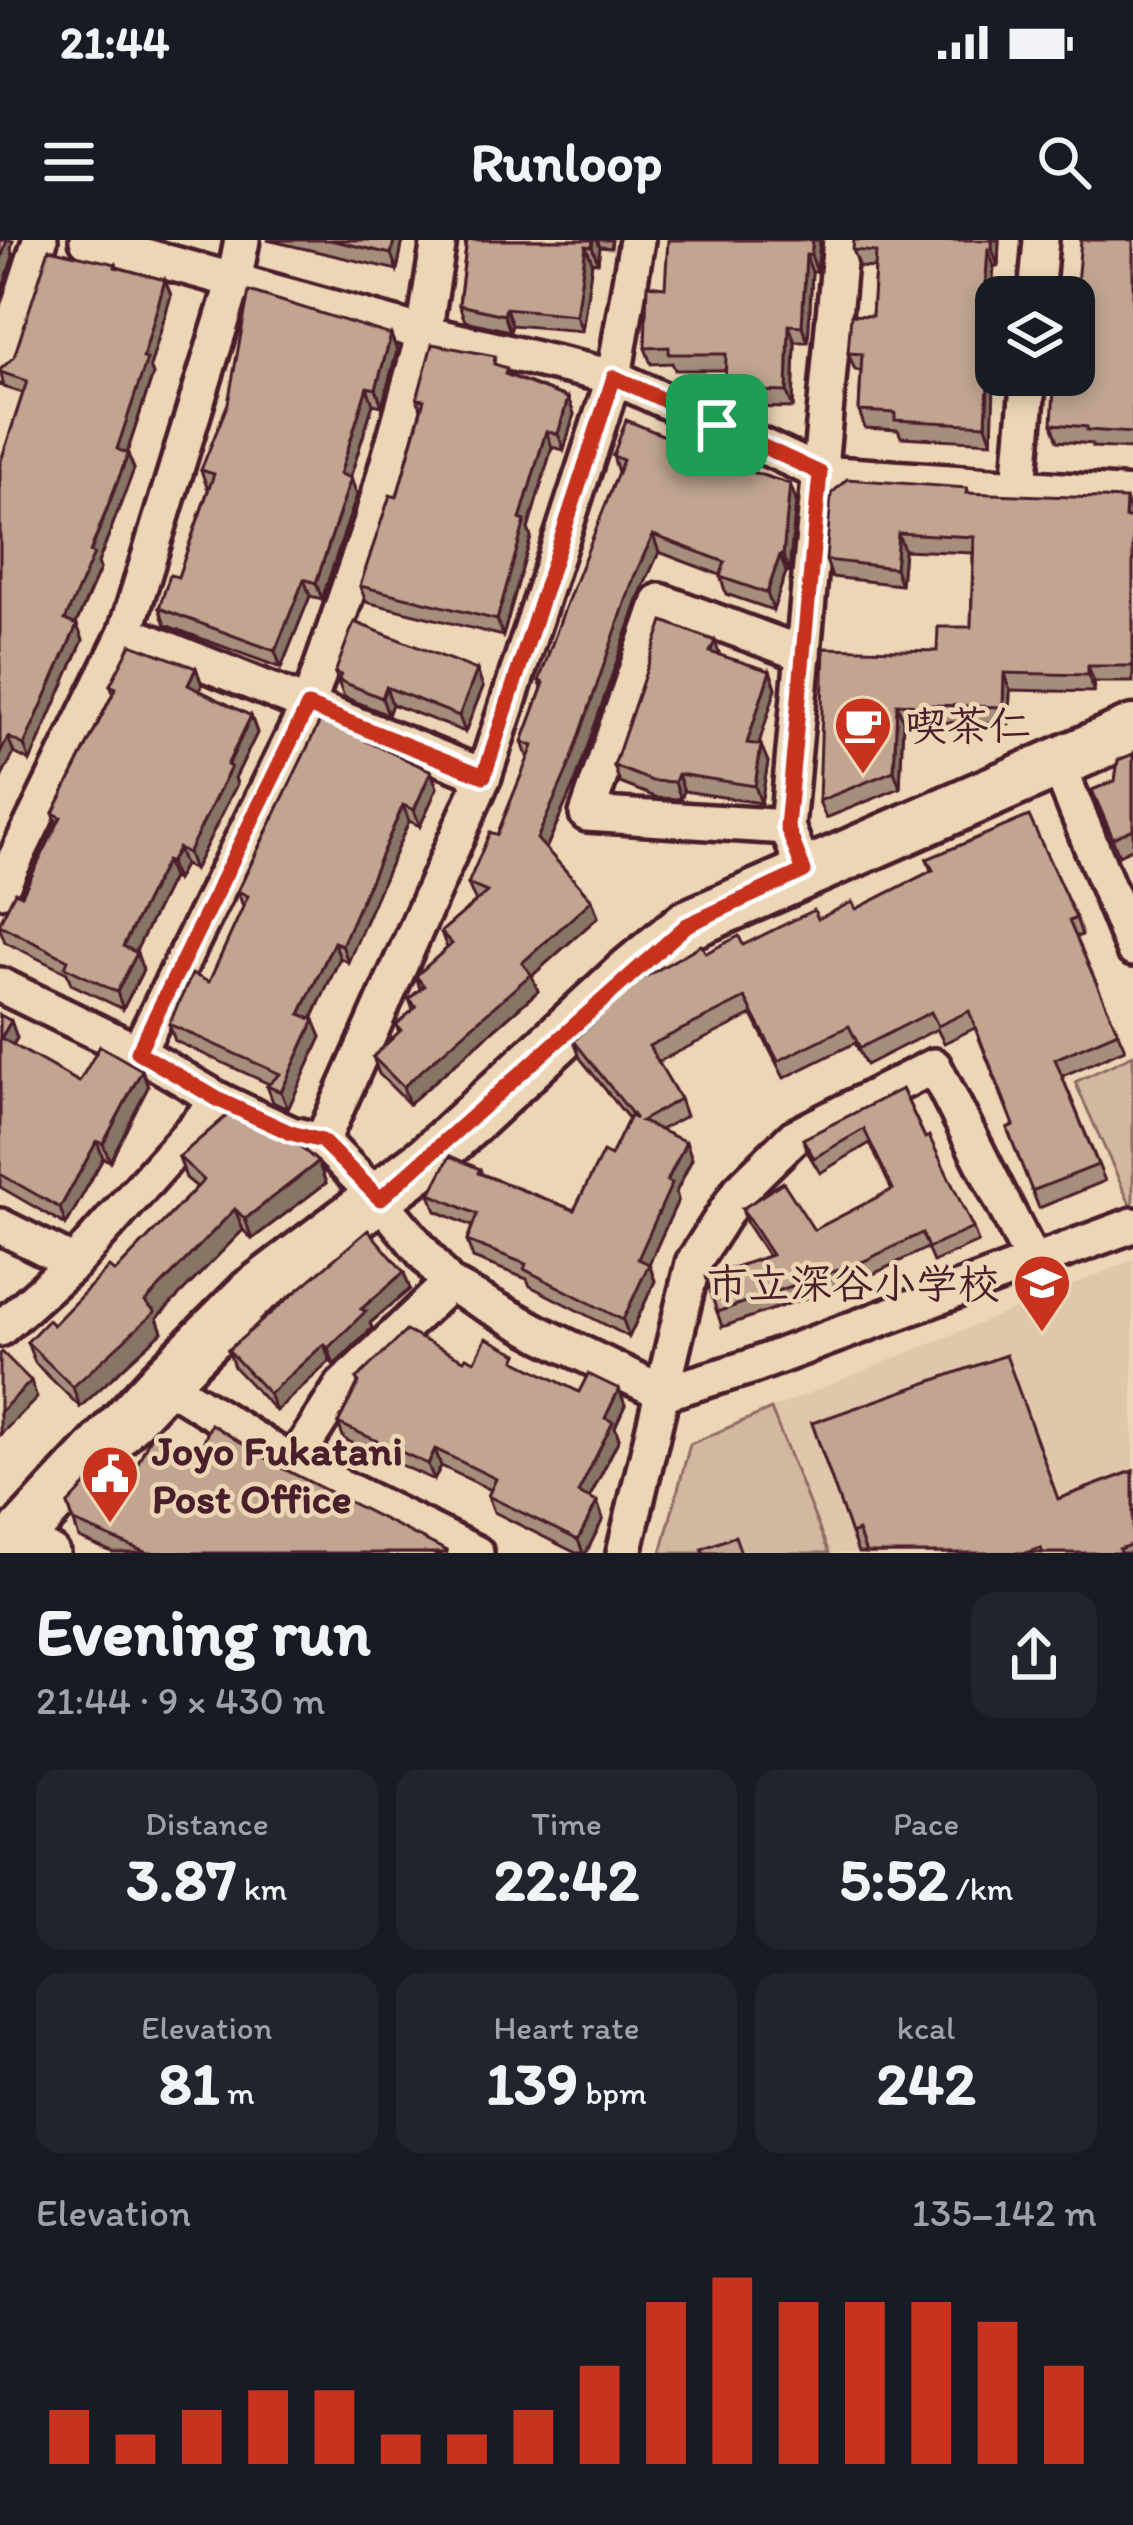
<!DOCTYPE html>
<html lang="en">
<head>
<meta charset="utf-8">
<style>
  :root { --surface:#171b24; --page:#20242c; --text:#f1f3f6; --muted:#9ea1a6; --accent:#c8321e }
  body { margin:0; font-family:Itim,"Klee One",sans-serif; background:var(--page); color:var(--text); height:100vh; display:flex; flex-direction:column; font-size:45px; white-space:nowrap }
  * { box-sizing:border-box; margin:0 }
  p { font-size:39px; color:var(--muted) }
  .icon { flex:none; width:66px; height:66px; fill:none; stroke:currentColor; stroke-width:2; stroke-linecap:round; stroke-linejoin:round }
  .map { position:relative; height:1313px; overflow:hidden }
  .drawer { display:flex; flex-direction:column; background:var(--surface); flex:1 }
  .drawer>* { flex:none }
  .controls { position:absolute; left:975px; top:36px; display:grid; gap:24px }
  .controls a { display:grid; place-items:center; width:120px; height:120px; border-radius:24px; background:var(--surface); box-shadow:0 6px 18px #0003; font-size:60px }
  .pin { position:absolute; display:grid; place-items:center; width:102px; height:102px; color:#fff; margin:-51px; border-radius:24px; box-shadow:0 6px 18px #0006 }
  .round { display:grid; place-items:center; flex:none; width:126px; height:126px; border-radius:24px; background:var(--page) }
  .summary { display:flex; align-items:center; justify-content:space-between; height:204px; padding:0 36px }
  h1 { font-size:66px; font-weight:700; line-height:90px }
  .figures { display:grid; grid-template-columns:repeat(3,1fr); gap:18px; height:204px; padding:12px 36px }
  .figures div { display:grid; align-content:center; border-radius:24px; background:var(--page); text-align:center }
  .figures b { font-size:60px; font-weight:700 }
  .figures small { font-size:33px; font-weight:400 }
  .figures p { font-size:33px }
  .chart { height:336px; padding:24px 36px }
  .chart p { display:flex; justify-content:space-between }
  .chart svg { width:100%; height:216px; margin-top:12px; stroke:var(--accent); stroke-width:6 }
  .status { display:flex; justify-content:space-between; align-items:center; height:84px; padding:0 60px; background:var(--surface); direction:ltr }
  .status svg { height:33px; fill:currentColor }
  header { display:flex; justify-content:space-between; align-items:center; height:156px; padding:0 36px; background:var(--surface); font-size:54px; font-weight:700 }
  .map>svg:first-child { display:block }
  .built { fill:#e0c7ab }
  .green { fill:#d2b8a0; stroke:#8e6c66; stroke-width:3 }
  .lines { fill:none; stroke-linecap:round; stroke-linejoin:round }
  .street-casing { stroke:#4a1f2b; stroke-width:42 }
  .secondary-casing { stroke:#4a1f2b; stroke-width:57 }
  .street { stroke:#edd6b6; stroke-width:33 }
  .secondary { stroke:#edd6b6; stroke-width:48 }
  .wall { fill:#a68e7d; stroke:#4a1f2b; stroke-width:3 }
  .shaded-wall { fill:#877466; stroke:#4a1f2b; stroke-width:3 }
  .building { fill:#c1a591; stroke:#4a1f2b; stroke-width:3 }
  .route-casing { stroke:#fff; stroke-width:24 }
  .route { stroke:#c8321e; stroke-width:15 }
  .labels { text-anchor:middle; stroke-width:9; stroke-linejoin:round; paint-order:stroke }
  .poi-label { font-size:42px; font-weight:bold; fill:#4a1f2b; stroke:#edd6b6; text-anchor:start }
</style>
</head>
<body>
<div class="status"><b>21:44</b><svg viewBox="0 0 49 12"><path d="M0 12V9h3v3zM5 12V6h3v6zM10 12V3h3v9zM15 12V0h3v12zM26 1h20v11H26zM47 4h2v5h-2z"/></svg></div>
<header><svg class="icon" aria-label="menu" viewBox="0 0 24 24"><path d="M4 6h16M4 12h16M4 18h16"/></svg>Runloop<svg class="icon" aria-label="search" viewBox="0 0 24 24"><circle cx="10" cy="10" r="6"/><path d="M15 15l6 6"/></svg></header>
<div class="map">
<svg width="1133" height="1313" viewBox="0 0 1133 1313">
  <rect width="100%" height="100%" fill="#edd6b6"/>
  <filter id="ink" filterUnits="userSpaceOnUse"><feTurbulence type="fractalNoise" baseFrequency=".00833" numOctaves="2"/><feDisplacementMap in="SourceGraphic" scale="24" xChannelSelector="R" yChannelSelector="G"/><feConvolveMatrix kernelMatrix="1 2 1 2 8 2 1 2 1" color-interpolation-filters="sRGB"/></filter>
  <g filter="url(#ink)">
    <!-- built -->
    <path class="built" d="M1133,1020v293h-304l-58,-144z"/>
    <!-- green -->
    <g class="green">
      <path d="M1133,815v156l-58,-129z"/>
      <path d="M771,1169l58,144h-168l29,-109z"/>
    </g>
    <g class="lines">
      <defs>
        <g id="street">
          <path d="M87,0l337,93 190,44 206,96 313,22"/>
          <path d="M1036,57l5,-57"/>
          <path d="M0,126l40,-126"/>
          <path d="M1019,246l10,-111"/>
          <path d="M126,392l358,144"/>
          <path d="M1058,524l75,185"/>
          <path d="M787,587l-200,-13 73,-213 143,53"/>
          <path d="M804,631l-17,-44 54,-587"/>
          <path d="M0,650l126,-258 108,-351 8,-41"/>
          <path d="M0,745l138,67 81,48 72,34 31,7 57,58 70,85 92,50 123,59 86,-26 383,-142"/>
          <path d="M138,812l170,-346 63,-183 53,-190 15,-93"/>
          <path d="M322,901l162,-365 130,-399 23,-137"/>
          <path d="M0,986l74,37"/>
          <path d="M0,1089l74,-66 145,-163"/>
          <path d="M163,1142l130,81 183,90"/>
          <path d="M293,1223l49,-77 107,-102"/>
          <path d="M19,1297l33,16"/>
          <path d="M624,1313l69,-290 46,-72 55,-54 140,-71 99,196"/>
        </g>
        <path id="secondary" d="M0,1312l19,-15 144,-155 89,-89 178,-135 198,-184 59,-49 446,-195"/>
      </defs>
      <!-- street casing -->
      <use href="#street" class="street-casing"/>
      <!-- secondary casing -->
      <use href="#secondary" class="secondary-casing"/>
      <!-- street -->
      <use href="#street" class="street"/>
      <!-- secondary -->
      <use href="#secondary" class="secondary"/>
    </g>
    <!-- wall -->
    <g class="wall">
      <path d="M267,0h136l-6,30z"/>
      <path d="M464,0h148l-1,8 -11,-1 -2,16 -6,-1 -10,69 -70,-6 -2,6 -45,-10 -6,-16 7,-58z"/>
      <path d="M820,0l-3,32h-5l-4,70h-13l-2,66 -62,-1 -6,-17v-20h-50l-3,-7 -21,1 -6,-16 20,-61z"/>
      <path d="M999,0l-1,26h-4l-4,53 2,123 -91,-5 -3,-7 -33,-2 -6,-17 2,-40 -6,-1 -7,-17 24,-37 3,-48 -15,-1 -7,-17z"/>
      <path d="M1133,0v209l-40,-2 -1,-3 -34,-3 -6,-17z"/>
      <path d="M116,24l1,3 54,28 -21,72 3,7 -26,79 7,16 -36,94 2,6 -24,55 7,16 -53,121 -16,-8 -14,27v-316l23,-71 -19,-6 -4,-17z"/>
      <path d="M391,95l6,16 -15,55 -9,-2 -23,74 7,17 -35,104 -12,-3 -29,72 -116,-43 -6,-17 19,-31 31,-90h-2l-6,-17z"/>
      <path d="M509,135l59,23 6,16 -10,36 -12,-3 -24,82 3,8 -28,99 -137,-34 -6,-16 37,-89 24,-88 -4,-10z"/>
      <path d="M613,216l139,16 38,12 6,17 -7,71h-3l-13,38 -47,-16 -6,-19 -61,-23 -19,42 -63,183 -31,72 46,51 6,17 -66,59 6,15 -129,113 -30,-30 -6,-17 26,-25 -3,-7 17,-15 -4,-11 11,-10 -4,-13 31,-28 -6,-16 35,-30 -8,-18 29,-49 31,-76 -6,-17 20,-54 -3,-7 79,-209z"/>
      <path d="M967,248l2,5 163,23 1,166h-39v10l-84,-2 -1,34 -106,-3 -3,67 -74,30 -7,-17 118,-150 34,-24 2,-74 -69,-3 -3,35 -69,-8 -6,-17z"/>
      <path d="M720,416l50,15 6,17 -18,56 10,18 -7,41 -77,-12 -3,8 -23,-1 -38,-15 -6,-17z"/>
      <path d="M196,428l6,17 -3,5 52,26 6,17 -22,45 2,6 -43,86 -10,-5 -8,15 -4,-2 -37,74 8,18 -20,39 -52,-25 -4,-11 -62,-31 -5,-13v-7l22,-27 35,-71 -4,-11 60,-120 -3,-8z"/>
      <path d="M477,430l6,17 -18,45 -73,-28 -4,11 -44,-18 -9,-24z"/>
      <path d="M368,497l2,6 61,28 6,17 -17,38 -11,-5 -61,141 -8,-4 -28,61 9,18 -33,72 -15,-7 -6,-16 2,-2 -94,-43 -6,-17 40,-42 34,-75 -5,-16z"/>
      <path d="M1133,514v94l-14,7 -27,-65 23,-9z"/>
      <path d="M927,619l149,59 6,17 -6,2 49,112 -63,27 43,105 -66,27 -32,-80 6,-3 -38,-97 -31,15 -7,-14 -71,36 -11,-22 -71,35 -32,-63 -94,47 22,37 6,17 -26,14 26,12 6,17 -16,33 2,8 -29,64 6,17 -26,56 -99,-51 -3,-7 -54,-21 -6,-17 5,-15 -36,-15 -6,-17 50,-25 2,5 92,36 37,-54 18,-37 -49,-61 -6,-17 132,-88 37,-8 75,-26 38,-10 75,-38z"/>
      <path d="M0,775l11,6 6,17 -4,7 66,37 63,-12 6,17 -38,74 -7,-3 -37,67 -66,-38z"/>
      <path d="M902,849l23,49 48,90 5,14 -45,20 -6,-14 -58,28 -147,51 -16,-50 62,-21 -21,-32 -5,-15 72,21 78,-40 -22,-47 -50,30 -12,-20 -5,-14z"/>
      <path d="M179,917l139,5 8,21 -74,56 -9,-9 -86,88 5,14 -82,75 -45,-44 -8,-21 26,-17 62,-53 82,-85 -11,-9z"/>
      <path d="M410,1049l-40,34 2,5 -38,37 -4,-4 -54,50 -42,-44 -6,-17z"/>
      <path d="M464,1120l58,4 57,28 40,-3 6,16 -10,22 4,12 -30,59 8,4 6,17 -17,34h-10l-82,-41 -6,-16 3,-6 -50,-24 -7,14 -90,-41 -6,-16 20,-40 -2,-4z"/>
      <path d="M812,1183l246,76 75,-28v82h-275z"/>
      <path d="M198,1215l80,11 170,87h-334l-35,-15 -11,-34 57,-14z"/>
    </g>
    <!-- shaded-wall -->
    <g class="shaded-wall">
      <path d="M3,0h10l-2,9 2,7 -13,41v-34z"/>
      <path d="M394,0h9l-6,30 -6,-16z"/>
      <path d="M593,0h4l3,7 -2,16 -6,-16z"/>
      <path d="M813,0h7l-3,32 -6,-17z"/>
      <path d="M992,0h7l-1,26 -6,-17z"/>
      <path d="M586,6l6,16 -10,69 -6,-16z"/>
      <path d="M988,9l6,17 -5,70 -6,-17z"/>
      <path d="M806,15l6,17 -4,70 -6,-16z"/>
      <path d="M165,40l6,15 -21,72 3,7 -30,90 -6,-15z"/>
      <path d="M506,68l6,17 -2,6 -6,-16z"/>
      <path d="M991,80l5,12 -4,110 -6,-17z"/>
      <path d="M789,85l6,17 -2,66 -6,-16z"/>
      <path d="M391,95l6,16 -15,55 -6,-17z"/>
      <path d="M367,147l6,17 -27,87 -6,-17z"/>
      <path d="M568,158l6,16 -10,36 -6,-16z"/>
      <path d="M546,191l6,16 -24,82 3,8 -28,99 -6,-16 23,-101z"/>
      <path d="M128,214l6,15 -36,94 2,6 -29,66 -6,-15z"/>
      <path d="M351,238l6,17 -35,104 -6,-16z"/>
      <path d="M790,244l6,17 -7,71 -6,-17z"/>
      <path d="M1126,259l6,17v18l-7,-16z"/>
      <path d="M898,293l6,17 -3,35 -6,-17z"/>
      <path d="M653,295l6,17 -19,42 -63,183 -34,78 -6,-16 97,-262z"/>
      <path d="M780,315l6,17 -13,38 -6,-17z"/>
      <path d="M304,339l6,17 -29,72 -6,-17z"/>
      <path d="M77,385l6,15 -53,121 -6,-16z"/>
      <path d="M715,401l6,17 -11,-6z"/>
      <path d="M1088,426l6,16v10l-6,-17z"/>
      <path d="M196,428l6,17 -8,16 -6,-16z"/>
      <path d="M477,430l6,17 -18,45 -6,-16z"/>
      <path d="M770,431l6,17 -22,72 -7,-17z"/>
      <path d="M1004,433l6,17 -1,34 -6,-17z"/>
      <path d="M386,447l6,17 -4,11 -6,-17z"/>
      <path d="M897,464l6,17 -3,67 -6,-17z"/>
      <path d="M251,476l6,17 -22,45 2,6 -43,86 -6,-17z"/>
      <path d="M8,497l6,16 -14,27v-27z"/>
      <path d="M761,505l7,17 -7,41 -6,-17z"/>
      <path d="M431,531l6,17 -17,38 -6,-16z"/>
      <path d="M678,534l6,17 -3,8 -6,-17z"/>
      <path d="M403,565l6,16 -61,141 -6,-17z"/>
      <path d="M178,608l6,17 -8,15 -6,-17z"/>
      <path d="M166,621l6,17 -42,85 -7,-17z"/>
      <path d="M592,660l6,17 -66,59 6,15 -129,113 -6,-17 119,-124z"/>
      <path d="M334,702l6,16 -34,73 -6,-17z"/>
      <path d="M137,713l6,17 -20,39 -6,-17z"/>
      <path d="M314,780l7,17 -33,72 -7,-17z"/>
      <path d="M11,781l6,17 -10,16 -6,-16z"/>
      <path d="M142,830l6,17 -38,74 -7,-17z"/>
      <path d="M97,901l6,17 -37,67 -6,-17z"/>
      <path d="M686,902l6,17 -16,33 2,8 -29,64 6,17 -26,56 -6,-17 15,-61 29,-78z"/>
      <path d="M318,922l8,21 -74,56 -7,-20z"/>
      <path d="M235,969l8,21 -86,88 5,14 -82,75 -7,-20 72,-85z"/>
      <path d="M404,1032l6,17 -40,34 2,5 -38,37 -6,-17 33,-39z"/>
      <path d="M324,1104l6,17 -54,50 -7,-17z"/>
      <path d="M31,1141l6,17 -37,37v-23z"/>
      <path d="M619,1149l6,16 -10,22 4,12 -35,70 -6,-16 27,-75z"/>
      <path d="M435,1209l6,17 -7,14 -6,-16z"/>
      <path d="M597,1262l6,17 -17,34h-3l-5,-13z"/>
    </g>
    <!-- building -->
    <g class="building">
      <path d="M0,0h7l-7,23z"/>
      <path d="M330,0h64l-3,14z"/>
      <path d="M467,0h126l-1,7 -6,-1 -10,69 -70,-7 -2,7 -45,-10z"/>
      <path d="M668,0h145l-2,15h-5l-4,71 -13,-1 -2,67 -62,-2 1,-36h-57v-7l-24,1 2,-63 18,2z"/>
      <path d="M854,0h138v9h-4l-5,70 8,1 -5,105 -91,-5v-7l-36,-2 3,-57 -14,-1 3,-38 21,1 4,-64 -23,-2z"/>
      <path d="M1081,0h52v193l-46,-3v-3l-35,-3 2,-35 13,1 2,-15h5v-59z"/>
      <path d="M49,9l67,15 -1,3 50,13 -22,78 4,1 -30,90 11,5 -38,98 4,2 -29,66 12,5 -53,120 -16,-8 -8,16v-289l27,-83 -27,-9v-2l14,-13z"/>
      <path d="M249,51l142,44 -15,54 -9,-2 -27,87 11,4 -35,105 -12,-4 -29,72 -116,-43 11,-33 8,2 36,-103 -13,-4 27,-67z"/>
      <path d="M432,104l63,12 -1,8 13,4 -2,6 63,24 -10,36 -12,-3 -26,88 5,2 -28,99 -137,-34 30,-91 7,2 27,-97 -7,-1z"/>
      <path d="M626,180l126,52 38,12 -7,71h-3l-13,38 -47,-16 5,-15 -72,-27 -19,42 -63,184 -34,78 55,61 -70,63 9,11 -128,113 -30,-30 28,-27 -5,-5 20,-18 -7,-8 15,-13 -8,-10 36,-32 -11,-12 46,-40 -19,-8 22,-52 7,3 36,-89 -11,-4 22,-59 -5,-2 24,-68 60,-153 -10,-4z"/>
      <path d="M847,239l120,9 -1,5 160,6 -1,19h8v148h-45v9l-84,-2 -1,34 -106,-3 -3,67 -75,30 5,-153 113,3 1,-24h33l3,-90 -76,-4 -3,35 -69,-8 5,-66z"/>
      <path d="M663,381l52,20 -5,11 60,19 -23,72 14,2 -6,41 -77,-12 -3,8 -23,-1 -38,-15z"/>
      <path d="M354,382l123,48 -18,46 -73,-29 -4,11 -44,-18 3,-5 -6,-2z"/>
      <path d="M131,404l65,24 -8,17 63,31 -24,49 4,2 -43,86 -10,-5 -8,15 -4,-2 -43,85 14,7 -20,39 -52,-25 3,-7 -68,-35v-3l15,-30 7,3 39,-78 -8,-4 63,-125 -6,-3z"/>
      <path d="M321,479l47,18 -2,4 65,30 -17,39 -11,-5 -61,140 -8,-3 -34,72 14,6 -33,72 -14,-6 13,-12 -111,-50 23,-50 17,8 39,-86 -10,-5z"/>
      <path d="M1133,514v75l-20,9 -21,-48 23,-9 3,-21z"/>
      <path d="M1029,576l47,102 -7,3 49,111 -63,27 43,106 -66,26 -25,-63 7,-3 -45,-114 -31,15 -7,-14 -71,36 -11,-22 -71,35 -33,-63 -96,48 31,53 -39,22 45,21 -19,39 5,2 -34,76 11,5 -26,56 -99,-51 2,-5 -59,-23 10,-27 -47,-20 20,-38 30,13 -2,4 96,37 29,-58 8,4 19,-40 6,3 -62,-78 61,-58 66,-38 5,8 33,-17 4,9 71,-35 4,9 34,-17 4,7 77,-39 -6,-11z"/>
      <path d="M0,775l11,6 -10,17 78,44 21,-36 42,24 -39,74 -6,-3 -37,67 -60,-34z"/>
      <path d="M902,849l23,49 4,-2 44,92 -45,20 -6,-15 -58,28 -147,51 -11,-35 66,-22 -30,-46 41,-27 31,48 79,-41 -29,-60 -50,29 -11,-19z"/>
      <path d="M231,872l57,24 30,26 -73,57 -10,-10 -90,93 10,10 -82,75 -46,-45 21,-22 5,5 56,-58 6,5 89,-92 -25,-23z"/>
      <path d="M368,990l36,42 -43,37 5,2 -38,37 -4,-4 -55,50 -41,-44z"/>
      <path d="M406,1091l58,29 2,-3 9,4 11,-23 32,16 -3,6 64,32 9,-18 31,15 -14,29 8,4 -35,71 19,9 -19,38 -90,-44 8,-17 -61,-30 -7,15 -90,-41 21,-41 -3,-3z"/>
      <path d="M2,1112l29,29 -31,31v-58z"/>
      <path d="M1006,1115l52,144 75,-28v73l-14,5 1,4h-77l-2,-5 -15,5h-160l-8,-22 -7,3 -39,-111z"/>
      <path d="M211,1184l67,42 169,85 -1,2h-299l-73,-31 -6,-18 27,-29 30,15 27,-57 46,22z"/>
      <path d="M735,1296l6,17h-38l-1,-4z"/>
    </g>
  </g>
  <g class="lines" filter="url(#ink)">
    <defs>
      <path id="route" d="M614,137l206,96 -33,354 17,44 -117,54 -307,274 -58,-58 -31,-8 -72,-33 -81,-48 170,-346 176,70z"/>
    </defs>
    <!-- route casing -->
    <use href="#route" class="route-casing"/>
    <!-- route -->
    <use href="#route" class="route"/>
  </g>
  <!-- icons -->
  <defs>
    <symbol id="cafe-pin" viewBox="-11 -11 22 30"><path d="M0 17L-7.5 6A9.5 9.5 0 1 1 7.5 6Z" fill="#c8321e" stroke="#edd6b6"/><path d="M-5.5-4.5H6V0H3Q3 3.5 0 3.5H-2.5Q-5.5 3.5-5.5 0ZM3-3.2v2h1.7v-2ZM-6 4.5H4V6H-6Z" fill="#fff"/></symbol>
    <symbol id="school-pin" viewBox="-11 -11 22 30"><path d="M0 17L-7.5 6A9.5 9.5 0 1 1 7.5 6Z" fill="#c8321e" stroke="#edd6b6"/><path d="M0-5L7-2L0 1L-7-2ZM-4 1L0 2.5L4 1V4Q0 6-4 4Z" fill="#fff"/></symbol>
    <symbol id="civic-pin" viewBox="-11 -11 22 30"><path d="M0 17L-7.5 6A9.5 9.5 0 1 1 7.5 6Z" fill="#c8321e" stroke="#edd6b6"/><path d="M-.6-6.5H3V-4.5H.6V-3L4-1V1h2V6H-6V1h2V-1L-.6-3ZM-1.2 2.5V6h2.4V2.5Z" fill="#fff"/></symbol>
  </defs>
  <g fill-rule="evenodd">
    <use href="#cafe-pin" x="830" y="452" width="66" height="90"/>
    <use href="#school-pin" x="1009" y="1010" width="66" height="90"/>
    <use href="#civic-pin" x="77" y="1201" width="66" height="90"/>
  </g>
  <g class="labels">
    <!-- poi labels -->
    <g class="poi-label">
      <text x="905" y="500">喫茶仁</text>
      <text x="1000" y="1058" text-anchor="end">市立深谷小学校</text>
      <text x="152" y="1225">Joyo Fukatani<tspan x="152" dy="48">Post Office</tspan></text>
    </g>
  </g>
</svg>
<div class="controls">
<a><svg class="icon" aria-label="layers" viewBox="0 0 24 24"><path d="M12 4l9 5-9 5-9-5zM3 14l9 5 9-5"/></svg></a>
</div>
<div class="pin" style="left:717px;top:185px;background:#1e9e55"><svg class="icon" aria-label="arrive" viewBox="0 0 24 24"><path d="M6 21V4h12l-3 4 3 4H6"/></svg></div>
</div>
<section class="drawer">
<div class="summary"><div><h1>Evening run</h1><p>21:44 · 9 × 430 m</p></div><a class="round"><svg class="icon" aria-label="share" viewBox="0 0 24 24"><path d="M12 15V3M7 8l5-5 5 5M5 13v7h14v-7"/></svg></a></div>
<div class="figures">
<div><p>Distance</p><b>3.87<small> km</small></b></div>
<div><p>Time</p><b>22:42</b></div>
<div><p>Pace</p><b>5:52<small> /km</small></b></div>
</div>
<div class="figures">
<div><p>Elevation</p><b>81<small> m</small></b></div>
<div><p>Heart rate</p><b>139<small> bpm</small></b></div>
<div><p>kcal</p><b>242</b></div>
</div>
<div class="chart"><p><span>Elevation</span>135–142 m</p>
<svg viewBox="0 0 160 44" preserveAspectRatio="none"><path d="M5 44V33M15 44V38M25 44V33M35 44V29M45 44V29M55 44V38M65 44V38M75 44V33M85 44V24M95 44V11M105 44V6M115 44V11M125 44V11M135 44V11M145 44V15M155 44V24"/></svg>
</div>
</section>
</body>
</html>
